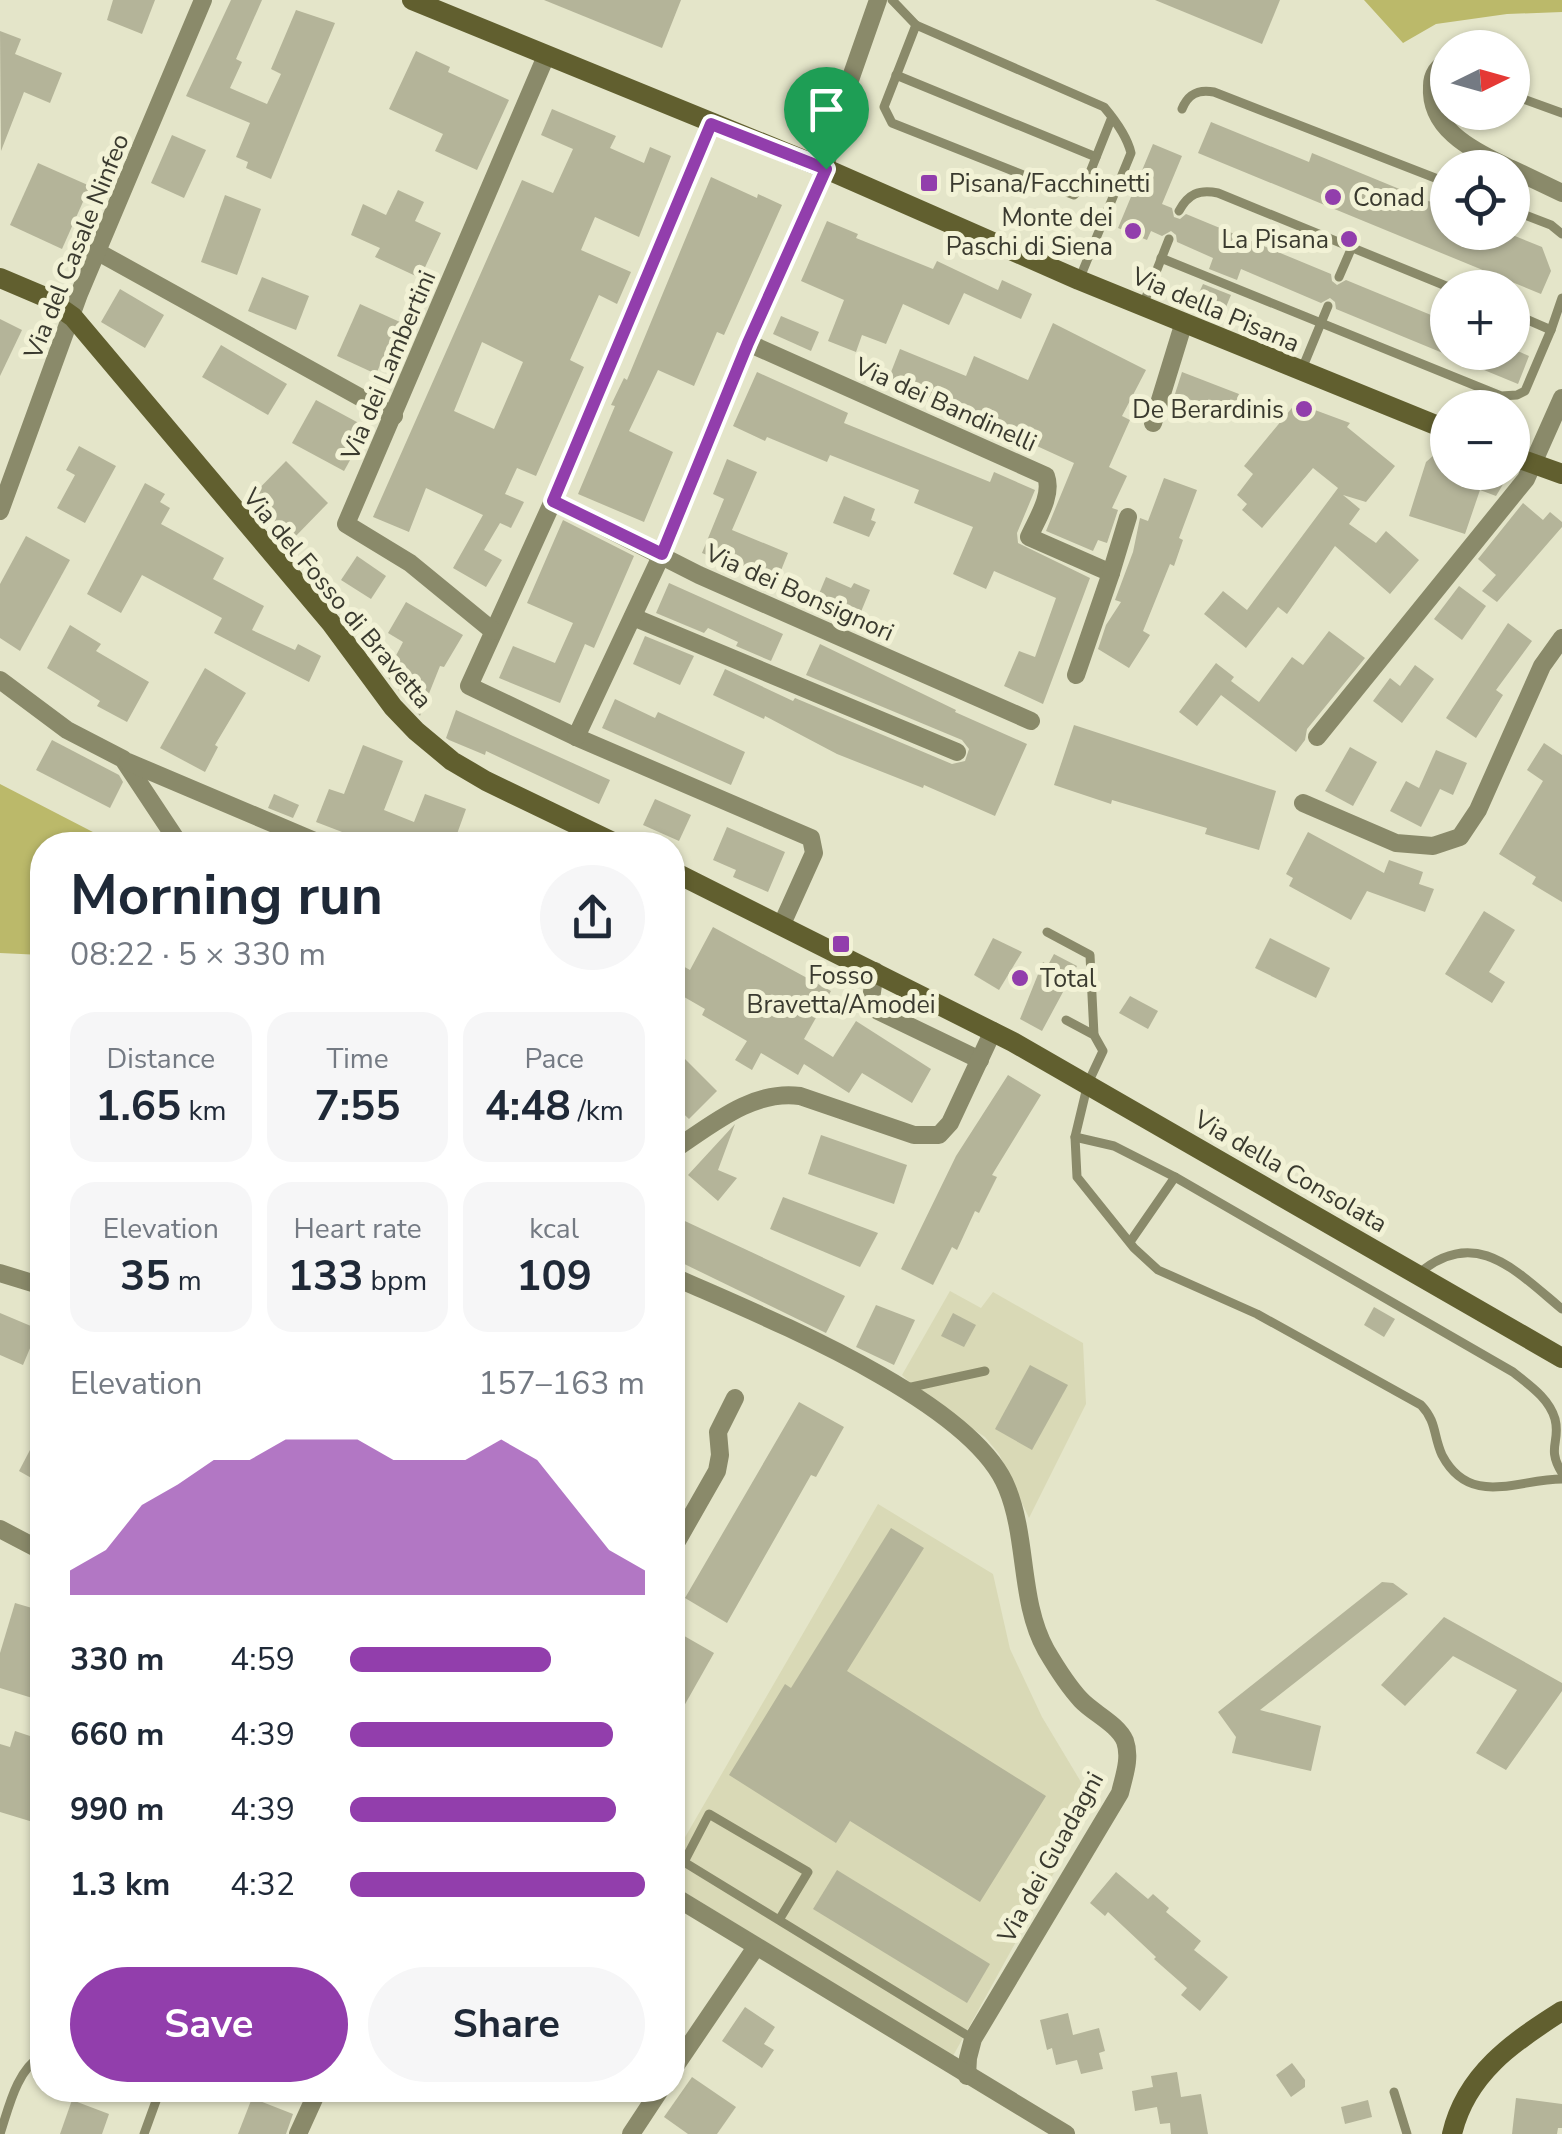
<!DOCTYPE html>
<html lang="en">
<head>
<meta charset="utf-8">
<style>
  :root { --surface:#fff; --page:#f6f6f7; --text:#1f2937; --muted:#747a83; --accent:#923eac }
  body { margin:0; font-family:"Nunito Sans",sans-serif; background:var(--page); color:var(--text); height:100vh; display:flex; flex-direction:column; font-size:38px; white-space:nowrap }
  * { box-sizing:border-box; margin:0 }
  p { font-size:32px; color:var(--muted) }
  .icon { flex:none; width:55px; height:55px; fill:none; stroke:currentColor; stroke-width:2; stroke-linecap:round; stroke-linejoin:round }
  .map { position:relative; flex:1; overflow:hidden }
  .side { position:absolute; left:30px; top:832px; width:655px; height:1270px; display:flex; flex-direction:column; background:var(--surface); border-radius:40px; box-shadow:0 2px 8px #0004 }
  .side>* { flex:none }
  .needle { width:65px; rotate:85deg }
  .tools { position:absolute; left:1430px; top:30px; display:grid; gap:20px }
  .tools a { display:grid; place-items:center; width:100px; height:100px; border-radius:50%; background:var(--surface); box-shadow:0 2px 8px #0004; font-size:50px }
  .pin { position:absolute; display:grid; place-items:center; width:85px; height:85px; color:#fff; margin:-102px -42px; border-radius:50% 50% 50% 0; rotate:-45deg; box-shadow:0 0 10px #0007 }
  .pin .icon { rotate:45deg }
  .round { display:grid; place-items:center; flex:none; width:105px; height:105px; border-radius:52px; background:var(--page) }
  .summary { display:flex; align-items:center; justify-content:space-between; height:170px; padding:0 40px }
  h1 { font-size:55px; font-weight:700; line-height:75px }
  .figures { display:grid; grid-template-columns:repeat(3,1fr); gap:15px; height:170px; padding:10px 40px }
  .figures div { display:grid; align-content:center; border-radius:25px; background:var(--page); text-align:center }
  .figures b { font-size:42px; font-weight:700 }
  .figures small { font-size:28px; font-weight:400 }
  .figures p { font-size:28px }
  .chart { height:280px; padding:20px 40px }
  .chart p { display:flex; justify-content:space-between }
  .chart svg { width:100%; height:180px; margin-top:10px; fill:var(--accent); opacity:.7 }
  .primary-button { display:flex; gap:20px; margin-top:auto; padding:20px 40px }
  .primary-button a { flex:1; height:115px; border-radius:60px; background:var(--accent); color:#fff; font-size:40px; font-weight:700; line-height:115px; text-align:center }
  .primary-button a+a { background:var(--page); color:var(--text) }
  ul { padding:0 40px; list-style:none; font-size:32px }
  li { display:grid; grid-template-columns:160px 120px 1fr; align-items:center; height:75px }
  li i { height:25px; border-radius:12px; background:var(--accent) }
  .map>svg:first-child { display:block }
  .built { fill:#d9d9b6 }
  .forest { fill:#bbb96a }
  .building { fill:#b4b499; fill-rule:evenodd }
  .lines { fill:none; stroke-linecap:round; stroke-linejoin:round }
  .lane { stroke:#8a8a6a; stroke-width:9 }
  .street { stroke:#8a8a6a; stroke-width:18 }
  .secondary { stroke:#615f2f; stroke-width:20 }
  .route-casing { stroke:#fff; stroke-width:20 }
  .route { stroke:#923eac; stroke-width:12 }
  .poi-dot { fill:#923eac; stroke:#f2f2d6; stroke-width:4 }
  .labels { text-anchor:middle; stroke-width:10; stroke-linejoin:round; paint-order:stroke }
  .poi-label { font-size:25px; fill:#3a3a2f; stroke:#f2f2d6; text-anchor:start }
  .street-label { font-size:25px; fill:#3a3a2f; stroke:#f2f2d6 }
</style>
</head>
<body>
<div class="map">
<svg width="1562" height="2134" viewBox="0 0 1562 2134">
  <rect width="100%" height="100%" fill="#e4e5c9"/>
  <!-- built -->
  <g class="built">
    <path d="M950,1291l31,17 12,-16 90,51 3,61 -57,114 -30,-64 -14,-17 -63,-42 -20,-20z"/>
    <path d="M878,1504l115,70 17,75 32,68 51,85 -140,254 -280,-171v-27z"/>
  </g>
  <!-- forest -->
  <g class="forest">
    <path d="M1364,0h198v12l-55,2 -71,10 -33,19z"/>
    <path d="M0,784l118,61h-76v110l-42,-2z"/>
  </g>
  <!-- building -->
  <g class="building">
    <path d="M113,0h42l-13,34 -35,-14z"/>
    <path d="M231,0h31l-26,59 6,3 -12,26 37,16 14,-30 -10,-5 25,-59 39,13 -64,156 -25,-11 2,-6 -12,-5 14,-34 -64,-27z"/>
    <path d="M544,0h137l-19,48z"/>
    <path d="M1155,0h125l-18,44z"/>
    <path d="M0,31l21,8 -6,15 47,19 -12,30 -26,-11 -23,59z"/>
    <path d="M416,51l34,16 -2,5 61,28 -32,70 -42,-19 8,-17 -54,-25z"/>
    <path d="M552,109l64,27 -6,12 34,15 6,-16 21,9 -32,81 -44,-20 -14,33 50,22 -14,32 -18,-9 -29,65 14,7 -48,109 -19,-8 -12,26 19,8 -13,26 -11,-5 -16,27 18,10 -16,27 -33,-19 30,-53 -57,-27 -17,44 -36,-15 149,-337 31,13 20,-44 -32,-14zM482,342l41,20 -29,67 -40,-18z"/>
    <path d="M1211,122l98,40 3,-9 136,56v23h57l37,15 9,24 -10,23 -343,-141z"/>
    <path d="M172,135l34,15 -22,48 -33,-15z"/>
    <path d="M1153,144l29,12 -20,48 10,4 2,9 6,2 6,-5 145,60 1,7 5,4 9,-5 102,42v30h72l9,4 -11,28 -182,-75 -1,-7 -5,-4 -9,5 -80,-34 -4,11 -28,-11 4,-11 -36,-16 -1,-7 -5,-4 -9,5 -11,-5 -4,9 -29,-12z"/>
    <path d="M38,163l52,23 -28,63 -52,-24z"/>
    <path d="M711,177l46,21 1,-4 24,11 -58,130 -7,-3 -23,54 -36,-16 -29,61 44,21 -29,70 -66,-28 37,-88 -4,-1 13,-27 3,2z"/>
    <path d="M398,190l26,12 -9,19 26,12 -21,45 -45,-21 5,-9 -29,-13 12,-31 23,11z"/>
    <path d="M225,195l36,14 -24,66 -36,-13z"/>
    <path d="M827,221l31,13 -2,4 77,31 4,-8 61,29 4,-10 30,14 -11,25 -57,-26 -15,32 -46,-21 -17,40 -24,-9 -6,17 -28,-11 16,-41 -43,-19z"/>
    <path d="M262,277l47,19 -13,34 -48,-19z"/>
    <path d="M1203,284l28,11 -5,12 -28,-12z"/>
    <path d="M120,289l44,26 -19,33 -44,-26z"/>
    <path d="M360,304l40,18 -24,52 -39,-18z"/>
    <path d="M781,316l38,16 -8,19 -38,-17z"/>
    <path d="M0,319l22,11 -22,46z"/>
    <path d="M1053,323l93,47 -24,46 8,4 -21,47 18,9 -15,32 6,2 -11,33 -9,-3 -5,11 -47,-20 28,-68 -145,-66 -2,5 -41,-17 14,-36 66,27 8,-20 54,24z"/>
    <path d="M221,345l66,39 -19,31 -66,-38z"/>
    <path d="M757,372l91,41 -4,10 146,59 4,-10 41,18 -18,43 1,10 72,35 -47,126 -39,-18 15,-35 16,6 21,-59 -62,-27 -8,18 -33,-15 20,-47 -59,-24 5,-13 -89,-35 -3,7 -60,-25 -2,4 -32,-15z"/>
    <path d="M1182,372l57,22 -8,21 -56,-21z"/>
    <path d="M316,400l52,28 -24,43 -52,-28z"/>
    <path d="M1296,403l54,20 -3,4 48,39 -29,36 -23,-7 17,14 -11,15 27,19 10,-12 33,29 -29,34 -55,-48 -48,68 -9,-7 -32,41 -42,-34 19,-23 24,19 91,-122 -25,-20 -51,60 -20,-18 5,-6 -10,-9 16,-21 -9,-8z"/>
    <path d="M79,446l37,20 -31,57 -28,-15 18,-33 -9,-5z"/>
    <path d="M1434,455l14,5v12h37l20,9 -9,15 -16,-6 -15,44 -56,-18 17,-54z"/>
    <path d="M727,459l30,13 -25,58 56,23 -12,30 -74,-30 22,-54 -11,-5z"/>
    <path d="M286,461l42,42 -37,38 -43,-41z"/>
    <path d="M1164,478l33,12 -18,48 4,2 -9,26 -4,-2 -27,67 7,4 -21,33 -31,-19 8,-24 15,-23 -6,-2 18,-48 7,-34 8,3z"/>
    <path d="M145,483l20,11 -5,8 10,6 -9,16 63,34 -11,21 51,27 -12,24 43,20 3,-6 23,12 -12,26 -95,-49 8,-15 -80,-43 -21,38 -34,-19z"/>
    <path d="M844,496l31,13 -4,11 5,2 -7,15 -36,-14z"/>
    <path d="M1523,503l20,17 7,-8 12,10v5l-65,75 -15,-11 14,-16 -18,-16z"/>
    <path d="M563,520l71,36 -40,92 -9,-4 -25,59 -61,-25 14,-32 42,17 18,-40 -46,-20z"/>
    <path d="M26,536l44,24 -50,91 -20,-13v-54z"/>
    <path d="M357,556l29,20 -15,23 -30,-19z"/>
    <path d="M826,577l25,11 3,-5 16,7 -12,29 -42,-18z"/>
    <path d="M669,583l114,51 -12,27 -35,-15 2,-4 -30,-14 -4,5 -48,-20z"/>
    <path d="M1459,586l27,20 -24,34 -28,-21z"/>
    <path d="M406,602l57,33 -19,32 -4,-1 -20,50 -34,-41 17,-33 -15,-9z"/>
    <path d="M1508,623l24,18 -36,49 7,5 -27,43 -30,-20z"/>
    <path d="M70,625l31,19 -5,7 53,31 -22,40 -30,-16 3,-5 -53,-33z"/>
    <path d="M1329,631l36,27 -58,71 -2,11 -9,12 -75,-57 -24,31 -18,-14 37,-49 18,14 -3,4 28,21 33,-45 11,8z"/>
    <path d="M645,636l49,20 -14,29 -47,-21z"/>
    <path d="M820,644l136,66 -1,2 72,32 -32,72 -71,-31 -1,3 -86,-34 -72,-38 -1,3 -51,-24 12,-26 68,32 2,-3 157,66 13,-3 4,-12 -7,-9 -156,-65z"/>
    <path d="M1415,665l19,14 -32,44 -29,-22 17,-23 10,8z"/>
    <path d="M205,668l41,25 -31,52 3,2 -13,25 -45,-24z"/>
    <path d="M615,699l40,19 3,-6 87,40 -14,33 -129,-57z"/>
    <path d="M456,710l154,70 -11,24 -113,-53 -1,4 -36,-15 -3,-2z"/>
    <path d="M1074,725l202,66 -17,59 -54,-16 2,-6 -95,-28 -1,4 -57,-19z"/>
    <path d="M52,740l67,35 4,7 -13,26 -74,-38z"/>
    <path d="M1544,743l18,12v147l-30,-18 4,-7 -37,-23 44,-73 -16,-11z"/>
    <path d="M363,745l40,16 -19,49 30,12 11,-28 41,15 -13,36h-77l-60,-23 13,-33 15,5z"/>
    <path d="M1350,747l27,15 -24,44 -28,-15z"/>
    <path d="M1436,750l31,13 -14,32 -13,-6 -19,38 -31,-16 16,-30 13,7z"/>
    <path d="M274,794l25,11 -6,13 -25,-10z"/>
    <path d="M655,799l36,16 -12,26 -36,-16z"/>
    <path d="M727,827l58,25 -17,40 -35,-15 3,-7 -23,-10z"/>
    <path d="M1308,832l76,41 5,-13 34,12 -4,12 15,5 -9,23 -58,-21 -16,29 -62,-34 4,-8 -7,-4z"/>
    <path d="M1484,911l31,19 -26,42 16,10 -13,21 -47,-29z"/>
    <path d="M713,927l118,64 -27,48 29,18 23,-36 75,48 -19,34 -50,-30 -13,20 -45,-29 -6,11 -37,-22 -9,17 -17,-10 12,-19 -45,-26 3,-6 -33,-19v-30l18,10z"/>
    <path d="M993,938l29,14 -23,38 -25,-15z"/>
    <path d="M1270,938l60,30 -14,30 -61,-30z"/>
    <path d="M1054,954l23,12 -35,65 -22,-12 23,-57 5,3z"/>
    <path d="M1130,996l28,15 -10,18 -29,-16z"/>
    <path d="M672,1046l45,45 -28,28 -17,-16z"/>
    <path d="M1008,1075l33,20 -49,80 5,2 -18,36 -4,-2 -18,39 -5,-3 -19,38 -32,-16 55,-113z"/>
    <path d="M735,1124l-17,46 19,8 -19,23 -30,-26z"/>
    <path d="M821,1135l86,30 -13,39 -86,-30z"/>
    <path d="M783,1197l95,36 -18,34 -90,-38z"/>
    <path d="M672,1215l173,81 -19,37 -154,-75z"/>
    <path d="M876,1305l39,15 -21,45 -38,-18z"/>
    <path d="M1374,1307l21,12 -11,18 -20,-12z"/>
    <path d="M0,1313l38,16 -15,36 -23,-10z"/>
    <path d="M953,1313l23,12 -12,22 -23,-11z"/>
    <path d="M1030,1365l38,20 -36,65 -37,-21z"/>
    <path d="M799,1402l45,25 -28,50 -5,-2 -84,148 -42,-25z"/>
    <path d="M42,1427v57l-23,-13z"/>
    <path d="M891,1528l33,20 -77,123 199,125 -66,106 -130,-81 -14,22 -107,-68 56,-91 6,4z"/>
    <path d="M1382,1582l11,1 15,11 -148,116 61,16 -10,45 -79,-18 4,-16 -18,-25z"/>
    <path d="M15,1603l27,8v90l-42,-13v-35z"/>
    <path d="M1444,1617l118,66v8l-56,79 -30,-17 41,-63 -64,-34 -48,50 -24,-21z"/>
    <path d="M672,1629l42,24 -30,53 -12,-7z"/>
    <path d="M15,1731l27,9v51l-9,31 -33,-10v-68l10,3z"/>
    <path d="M837,1870l153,94 -23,39 -154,-94z"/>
    <path d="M1116,1872l32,27 5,-5 16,14 -3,4 35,29 -7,9 34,27 -28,34 -19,-16 6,-7 -33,-29 2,-2 -48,-45 -3,4 -15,-13z"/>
    <path d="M745,2007l30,20 -11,17 10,6 -12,18 -40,-27z"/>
    <path d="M1068,2013l5,22 26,-7 6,23 -6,2 4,16 -22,5 -4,-14 -21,5 -4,-17 -5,2 -7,-30z"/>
    <path d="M1292,2063l13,17v7l-14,10 -15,-22z"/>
    <path d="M1177,2072l4,25 20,-3 7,40h-37l-1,-11 -10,1 -3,-17 -22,4 -3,-20 21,-4 -2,-11z"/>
    <path d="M692,2077l44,30 -19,27h-29l-24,-17z"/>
    <path d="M252,2098l41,16 -7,20h-48z"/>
    <path d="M1516,2098l46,6v24h-4l-1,6h-45z"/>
    <path d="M72,2100l37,14 -7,20h-42z"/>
    <path d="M1368,2100l4,17 -27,7 -4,-17z"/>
  </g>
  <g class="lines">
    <!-- lane -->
    <g class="lane">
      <path d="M892,0l24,25"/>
      <path d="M896,75l200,82"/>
      <path d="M1512,95l50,18"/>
      <path d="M1182,109c6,-15 16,-20 32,-17l234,91"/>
      <path d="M1512,210l39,15 11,9"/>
      <path d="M1179,211c9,-17 20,-22 39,-18l233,95"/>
      <path d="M1161,258l340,138 16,-1 8,-4 26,-61 -39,-17"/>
      <path d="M1339,277l13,-30"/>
      <path d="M1079,280l52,-127c-4,-17 -16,-33 -27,-46l-188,-82 -32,82 8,16 182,72 11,-10 27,-68"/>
      <path d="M1143,305l26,-66"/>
      <path d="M1551,330l11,-32"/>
      <path d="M1302,369l26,-63"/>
      <path d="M1047,932l43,23 4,80"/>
      <path d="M1066,1020l28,15 9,16 -15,32 -13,54 2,40 57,71 24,22 99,44 164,91c16,17 12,30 21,50 28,53 75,24 120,24"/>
      <path d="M1075,1137l39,9 61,31 338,195c16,13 36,26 42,47 6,23 -9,28 7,54"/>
      <path d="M1130,1242l45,-65"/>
      <path d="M1418,1274c57,-49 97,-4 144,35"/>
      <path d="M907,1388l78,-17"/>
      <path d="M779,1920l29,-48 -99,-58 -25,48 289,177"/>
      <path d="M1394,2092l13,42"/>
      <path d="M0,2134c9,-27 16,-63 42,-79"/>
      <path d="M144,2134l16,-44"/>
    </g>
    <!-- street -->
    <g class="street">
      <path d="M1448,61c-10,5 -16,14 -16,25 -3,45 44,65 77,82"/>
      <path d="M711,124l-158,377 -84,185 107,51 235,101 3,15 -32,71"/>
      <path d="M1512,169l50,24"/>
      <path d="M98,252l296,164"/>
      <path d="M748,343l298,133c7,19 -9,43 -17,61l82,36 -35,102"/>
      <path d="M1153,423l31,-101"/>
      <path d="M553,501l146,74 332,146"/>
      <path d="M0,511l79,-217 124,-294"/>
      <path d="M1111,573l17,-56"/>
      <path d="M633,617l324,135"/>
      <path d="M493,631l-83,-68 -64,-39 200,-468"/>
      <path d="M0,680l67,50 56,29 57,86"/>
      <path d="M576,737l86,-183 86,-211 78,-174 4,-32 48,-137"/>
      <path d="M1317,737l209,-258 36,-81"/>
      <path d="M128,762l196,83"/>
      <path d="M1303,803l93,40 37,3 27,-9 18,-27 64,-144 20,-28"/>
      <path d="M875,971l-4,28 7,12 102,49"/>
      <path d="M672,1151c37,-24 80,-62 128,-55l114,39h25l11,-12 43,-92"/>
      <path d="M0,1273l42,13"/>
      <path d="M672,1276c87,39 300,123 335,212 21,51 12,113 39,162 10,17 21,35 35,50 12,13 37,24 44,41 6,17 -1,35 -5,52l-147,246 -5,19 -1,18"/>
      <path d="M0,1529l42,22"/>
      <path d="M672,1550l45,-79 3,-16 -2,-23 17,-34"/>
      <path d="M672,1895l394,239"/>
      <path d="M672,2071l84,-124"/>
      <path d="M298,2134l20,-44"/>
      <path d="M631,2134l29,-44"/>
    </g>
    <!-- secondary -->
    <g class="secondary">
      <path d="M412,0l414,169 253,111 369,150"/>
      <path d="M0,278l45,19 28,20 258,306 62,84 23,24 36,30 34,20 133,64"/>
      <path d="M1512,456l50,18"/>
      <path d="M672,871l341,171 549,316"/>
      <path d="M1452,2134c14,-60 61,-92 110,-123"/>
    </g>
  </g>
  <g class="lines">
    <defs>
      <path id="route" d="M711,124l115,45 -78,174 -86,211 -109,-53z"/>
    </defs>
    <!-- route casing -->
    <use href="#route" class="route-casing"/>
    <!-- route -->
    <use href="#route" class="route"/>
  </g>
  <!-- markers -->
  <g class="poi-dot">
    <rect x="919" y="173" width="20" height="20" rx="5"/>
    <circle cx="1333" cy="197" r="10"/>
    <circle cx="1133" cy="231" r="10"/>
    <circle cx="1349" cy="239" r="10"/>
    <circle cx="1304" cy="409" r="10"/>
    <rect x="831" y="934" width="20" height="20" rx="5"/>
    <circle cx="1020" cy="978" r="10"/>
  </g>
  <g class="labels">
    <!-- poi labels -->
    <g class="poi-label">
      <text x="949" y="192">Pisana/Facchinetti</text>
      <text x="1353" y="206">Conad</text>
      <text x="1113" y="226" text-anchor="end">Monte dei<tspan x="1113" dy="29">Paschi di Siena</tspan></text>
      <text x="1329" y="248" text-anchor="end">La Pisana</text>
      <text x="1284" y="418" text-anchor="end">De Berardinis</text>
      <text x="841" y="984" text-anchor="middle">Fosso<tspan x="841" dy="29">Bravetta/Amodei</tspan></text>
      <text x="1040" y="987">Total</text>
    </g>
    <!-- street labels -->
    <g class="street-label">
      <text transform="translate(76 246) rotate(-68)" y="9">Via del Casale Ninfeo</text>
      <text transform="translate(1216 309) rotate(23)" y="9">Via della Pisana</text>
      <text transform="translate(388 365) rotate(-67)" y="9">Via dei Lambertini</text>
      <text transform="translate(946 404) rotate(24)" y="9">Via dei Bandinelli</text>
      <text transform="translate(800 592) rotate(24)" y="9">Via dei Bonsignori</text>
      <text transform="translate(338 598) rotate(50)" y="9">Via del Fosso di Bravetta</text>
      <text transform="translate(1291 1171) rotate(30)" y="9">Via della Consolata</text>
      <text transform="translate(1050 1857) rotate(-61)" y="9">Via dei Guadagni</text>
    </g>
  </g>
</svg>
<div class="tools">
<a><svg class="needle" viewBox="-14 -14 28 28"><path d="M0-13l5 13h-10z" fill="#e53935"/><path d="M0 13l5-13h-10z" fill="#747a83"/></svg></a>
<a><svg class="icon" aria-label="locate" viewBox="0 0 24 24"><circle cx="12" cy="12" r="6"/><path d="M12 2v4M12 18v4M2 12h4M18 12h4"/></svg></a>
<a>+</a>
<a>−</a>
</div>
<div class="pin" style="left:826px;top:169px;background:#1e9e55"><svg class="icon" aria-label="arrive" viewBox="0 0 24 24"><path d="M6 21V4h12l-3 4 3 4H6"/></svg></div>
<section class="side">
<div class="summary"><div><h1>Morning run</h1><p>08:22 · 5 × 330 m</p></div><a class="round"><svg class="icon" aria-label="share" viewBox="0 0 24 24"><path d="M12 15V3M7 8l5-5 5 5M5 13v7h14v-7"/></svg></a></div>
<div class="figures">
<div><p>Distance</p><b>1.65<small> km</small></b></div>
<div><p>Time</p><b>7:55</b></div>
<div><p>Pace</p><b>4:48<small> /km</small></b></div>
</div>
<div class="figures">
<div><p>Elevation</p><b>35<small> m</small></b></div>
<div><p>Heart rate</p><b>133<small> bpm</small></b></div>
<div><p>kcal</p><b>109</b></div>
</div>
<div class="chart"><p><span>Elevation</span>157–163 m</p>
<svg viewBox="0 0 160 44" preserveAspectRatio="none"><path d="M0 44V38L10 33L20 22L30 17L40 11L50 11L60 6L70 6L80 6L90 11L100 11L110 11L120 6L130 11L140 22L150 33L160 38V44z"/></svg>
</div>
<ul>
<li><b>330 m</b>4:59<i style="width:68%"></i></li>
<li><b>660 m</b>4:39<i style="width:89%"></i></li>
<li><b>990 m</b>4:39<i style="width:90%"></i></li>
<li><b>1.3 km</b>4:32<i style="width:100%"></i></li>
</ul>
<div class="primary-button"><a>Save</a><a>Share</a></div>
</section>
</div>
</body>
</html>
